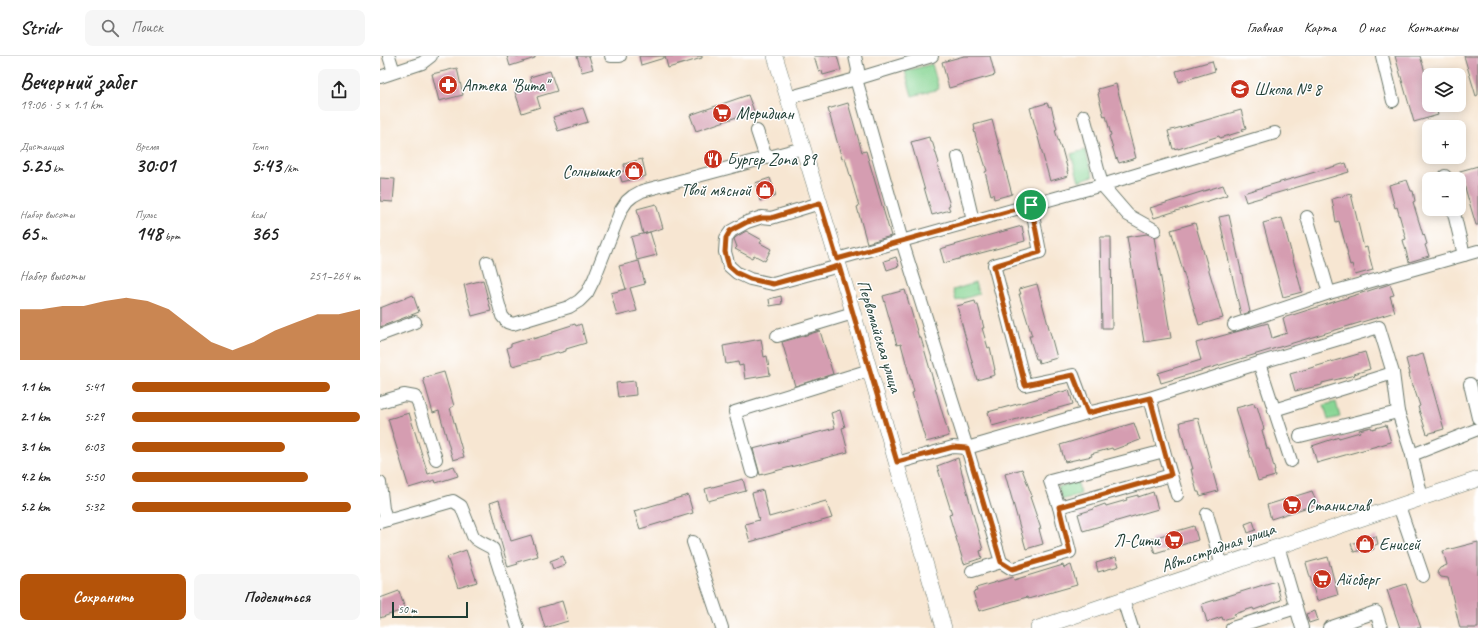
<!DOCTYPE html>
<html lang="ru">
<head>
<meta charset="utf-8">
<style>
  :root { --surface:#fff; --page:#f6f6f6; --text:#222; --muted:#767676; --line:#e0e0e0; --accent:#b45309 }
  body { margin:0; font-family:Caveat,sans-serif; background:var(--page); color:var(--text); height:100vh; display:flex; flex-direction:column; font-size:15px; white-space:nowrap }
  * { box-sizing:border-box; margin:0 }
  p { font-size:13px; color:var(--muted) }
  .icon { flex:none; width:22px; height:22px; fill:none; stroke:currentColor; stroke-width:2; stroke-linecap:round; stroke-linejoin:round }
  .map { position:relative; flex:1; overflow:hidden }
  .side { display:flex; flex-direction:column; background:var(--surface); width:380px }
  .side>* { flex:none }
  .tools { position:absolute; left:1042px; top:12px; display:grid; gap:8px }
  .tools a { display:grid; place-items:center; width:44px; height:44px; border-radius:8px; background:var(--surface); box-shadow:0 2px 10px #0003; font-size:20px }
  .scale { position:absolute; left:12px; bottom:10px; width:76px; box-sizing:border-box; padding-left:4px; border:2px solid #1f3d34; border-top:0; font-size:11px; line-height:14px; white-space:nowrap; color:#1f3d34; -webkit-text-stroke:3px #fff; paint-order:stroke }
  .pin { position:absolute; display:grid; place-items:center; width:34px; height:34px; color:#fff; margin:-17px; border:2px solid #fff; border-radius:50%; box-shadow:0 1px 4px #0007 }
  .round { display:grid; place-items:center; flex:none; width:42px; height:42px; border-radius:8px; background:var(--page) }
  .overview { display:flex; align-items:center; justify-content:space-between; height:68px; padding:0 20px }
  h1 { font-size:22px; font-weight:600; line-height:30px }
  .stats { display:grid; grid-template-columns:repeat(3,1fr); gap:6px; height:68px; padding:4px 20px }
  .stats div { display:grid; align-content:center }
  .stats b { font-size:20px; font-weight:600 }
  .stats small { font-size:11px; font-weight:400 }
  .stats p { font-size:11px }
  .chart { height:112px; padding:8px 20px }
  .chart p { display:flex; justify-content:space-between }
  .chart svg { width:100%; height:72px; margin-top:4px; fill:var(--accent); opacity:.7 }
  .primary-button { display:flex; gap:8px; margin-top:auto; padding:8px 20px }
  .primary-button a { flex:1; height:46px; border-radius:8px; background:var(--accent); color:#fff; font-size:16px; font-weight:600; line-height:46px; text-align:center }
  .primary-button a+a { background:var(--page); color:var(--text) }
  ul { padding:0 20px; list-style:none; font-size:13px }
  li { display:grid; grid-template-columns:64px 48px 1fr; align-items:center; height:30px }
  li i { height:10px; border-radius:5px; background:var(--accent) }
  header { display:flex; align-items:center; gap:24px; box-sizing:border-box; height:56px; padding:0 20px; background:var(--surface); border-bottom:1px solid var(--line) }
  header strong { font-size:19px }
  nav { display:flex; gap:22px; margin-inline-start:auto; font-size:14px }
  .search { width:280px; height:36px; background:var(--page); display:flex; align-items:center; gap:10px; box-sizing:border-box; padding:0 14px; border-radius:8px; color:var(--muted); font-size:15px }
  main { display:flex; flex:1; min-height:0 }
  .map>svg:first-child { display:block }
  .green { fill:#88d594; stroke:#548964 }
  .building { fill:#d59db1 }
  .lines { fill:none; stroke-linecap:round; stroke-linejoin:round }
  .minor-casing { stroke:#6b786b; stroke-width:14 }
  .major-casing { stroke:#6b786b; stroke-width:16 }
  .minor { stroke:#fff; stroke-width:12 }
  .major { stroke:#fff; stroke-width:15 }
  .route-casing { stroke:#fff; stroke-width:8 }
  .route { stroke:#b45309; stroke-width:5 }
  .labels { text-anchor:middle; stroke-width:3; stroke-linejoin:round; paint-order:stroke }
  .poi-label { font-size:17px; fill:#1f3d34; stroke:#fff; text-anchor:start }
  .street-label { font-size:17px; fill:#1f3d34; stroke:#fff }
</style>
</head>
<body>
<header>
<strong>Stridr</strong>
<div class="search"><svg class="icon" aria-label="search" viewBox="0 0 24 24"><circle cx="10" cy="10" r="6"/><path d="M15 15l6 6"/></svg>Поиск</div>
<nav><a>Главная</a><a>Карта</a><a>О нас</a><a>Контакты</a></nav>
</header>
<main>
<section class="side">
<div class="overview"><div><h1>Вечерний забег</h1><p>19:06 · 5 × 1.1 km</p></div><a class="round"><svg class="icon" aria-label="share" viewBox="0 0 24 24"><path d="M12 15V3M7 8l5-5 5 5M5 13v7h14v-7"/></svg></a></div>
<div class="stats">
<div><p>Дистанция</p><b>5.25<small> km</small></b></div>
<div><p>Время</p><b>30:01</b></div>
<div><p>Темп</p><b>5:43<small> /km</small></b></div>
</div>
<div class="stats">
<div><p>Набор высоты</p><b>65<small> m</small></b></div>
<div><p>Пульс</p><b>148<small> bpm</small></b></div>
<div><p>kcal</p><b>365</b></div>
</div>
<div class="chart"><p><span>Набор высоты</span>251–264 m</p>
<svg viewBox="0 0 160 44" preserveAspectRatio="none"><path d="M0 44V13L10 13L20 11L30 11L40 8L50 6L60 8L70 13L80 23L90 33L100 38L110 33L120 26L130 21L140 16L150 16L160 13V44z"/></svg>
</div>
<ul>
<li><b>1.1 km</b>5:41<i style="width:87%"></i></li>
<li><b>2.1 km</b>5:29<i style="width:100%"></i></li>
<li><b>3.1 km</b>6:03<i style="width:67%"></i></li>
<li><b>4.2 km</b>5:50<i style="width:77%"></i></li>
<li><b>5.2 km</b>5:32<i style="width:96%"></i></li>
</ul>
<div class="primary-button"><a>Сохранить</a><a>Поделиться</a></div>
</section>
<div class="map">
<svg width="1098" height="572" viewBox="0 0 1098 572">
  <rect width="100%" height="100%" fill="#fff"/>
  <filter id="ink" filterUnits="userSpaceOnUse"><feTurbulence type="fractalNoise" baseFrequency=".025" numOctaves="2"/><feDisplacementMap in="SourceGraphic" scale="8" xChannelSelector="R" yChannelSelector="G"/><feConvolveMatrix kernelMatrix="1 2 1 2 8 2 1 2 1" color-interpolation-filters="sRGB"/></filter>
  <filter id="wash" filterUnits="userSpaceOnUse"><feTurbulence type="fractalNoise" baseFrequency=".012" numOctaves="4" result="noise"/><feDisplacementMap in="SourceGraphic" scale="16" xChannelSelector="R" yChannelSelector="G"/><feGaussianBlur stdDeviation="0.9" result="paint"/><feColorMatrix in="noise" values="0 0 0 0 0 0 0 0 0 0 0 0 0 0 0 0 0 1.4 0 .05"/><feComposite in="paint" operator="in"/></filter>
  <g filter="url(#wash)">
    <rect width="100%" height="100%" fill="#f7e6d2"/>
    <!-- green -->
    <g class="green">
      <path d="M552,8l7,25 -27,7 -7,-25z"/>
      <path d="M705,94l8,26 -14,5 -8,-27z"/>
      <path d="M595,227l4,11 -23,7 -3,-11z"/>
      <path d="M956,346l4,15 -12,3 -4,-15z"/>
      <path d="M697,425l4,13 -19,6 -4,-13z"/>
    </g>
    <g id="blocks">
      <!-- building -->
      <g class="building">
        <path d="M127,0h28v2l-25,8z"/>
        <path d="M197,0h12l4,13 -11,3z"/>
        <path d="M259,0h25v2l-23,7z"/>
        <path d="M285,0h37v2l-34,10z"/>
        <path d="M434,0h23l4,14 -18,5 -1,-4 -3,1z"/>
        <path d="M584,0h26l5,19 -46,13 -7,-26z"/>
        <path d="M1015,0h25l9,29v20h6l3,10 -24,7z"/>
        <path d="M1084,0h14v39l-2,1z"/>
        <path d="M832,5l3,10 -36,11 -3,-11z"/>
        <path d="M77,12l6,27 -24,6 -7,-27z"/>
        <path d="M170,15l7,20 -20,6 3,10 -18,6 -7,-21 18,-5 -3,-10z"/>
        <path d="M736,28l20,74 -17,5 -2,-5 -1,1 -7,-23 2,-1 -5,-19 -2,1 -6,-23h1l-1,-5z"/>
        <path d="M368,39l6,16 -58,20 -6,-16z"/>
        <path d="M468,47l14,49 4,-1 25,85 -24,7 -10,-36 2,-1 -14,-48 -3,1 -14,-50z"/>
        <path d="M667,47l2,4 2,-1 6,23 -2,1 6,19h1l6,22h-1l1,5 -18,5 -20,-73z"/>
        <path d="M203,52l5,14 -30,9 -5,-14z"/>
        <path d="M861,54l5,18 -4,1 1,2 -23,7 -1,-2 -41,13v-1l-5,1 -5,-18z"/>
        <path d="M612,64l20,74 -18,5 -1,-5 -2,1 -6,-23 2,-1 -6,-19h-1l-6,-22h1l-1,-5z"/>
        <path d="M549,81l1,4h2l7,22 -2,1 13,41 -2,1 2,4 -18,5 -21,-73z"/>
        <path d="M262,103l4,17 -24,6 -3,-10 6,-1 -1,-7z"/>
        <path d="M966,107l3,9 -103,30 -3,-9z"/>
        <path d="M1098,110v59h-2l-16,-54z"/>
        <path d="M0,122l15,1 -2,23 -13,-1z"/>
        <path d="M390,122l6,18 -16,5 -5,-18z"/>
        <path d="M1027,124l4,11h2l2,10 -2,1 10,33 1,-1 3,10 -2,1 4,11 -20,6 -6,-22 3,-1 -9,-32 -2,1 -6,-23z"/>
        <path d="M843,129l4,10 -73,23 -4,-10z"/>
        <path d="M971,138l13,54 3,-1 6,23 -18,5 -3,-11 -2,1 -3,-11h1l-9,-33 -3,1 -4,-23z"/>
        <path d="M276,148l7,24 -20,6 -6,-25z"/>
        <path d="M849,159l21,97 -9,3 -22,-98z"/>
        <path d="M902,162l20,74 -19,5 -20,-74z"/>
        <path d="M815,167l28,95 -24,7 -28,-95z"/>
        <path d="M642,170l3,15 -81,22 -4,-14z"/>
        <path d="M366,175l16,9 -2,3 11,6 -6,12 -11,-6 -2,3 -17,-9 2,-2 -3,-8 2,-2z"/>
        <path d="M270,176l7,23 -20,5 -6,-23z"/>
        <path d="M767,178l7,3 17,101 -27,4 -17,-105z"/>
        <path d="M720,181h11l1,91h-10z"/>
        <path d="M516,201l3,9 -12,4 -3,-9z"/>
        <path d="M259,205l6,23 -15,4 7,23 -20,5 -6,-23 15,-4 -7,-23z"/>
        <path d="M103,224l8,31 -19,5 -8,-31z"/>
        <path d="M657,228l20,74 -18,5 -1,-4h-2l-7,-23h3l-13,-42h2l-2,-5z"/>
        <path d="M1010,228l4,11 -4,1 5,16 -234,71 -3,-10 43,-13 -5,-17 72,-20 4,15 15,-5 -4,-15z"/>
        <path d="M525,234l14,48h2l28,98 -23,6 -14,-49 2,-1 -13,-48 -4,1 -14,-49z"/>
        <path d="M33,239l6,17 -39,15v-19z"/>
        <path d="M401,240l1,8 -12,2 -1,-7z"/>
        <path d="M595,245l1,4h2l6,23h-2l6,20 2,-1 5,23h-1l1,5 -18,5 -20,-74z"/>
        <path d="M195,268l1,2 5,-2 5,19 -20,6v2l-7,2 -1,-1 -18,5v2l-28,7 -5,-18 4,-2v-2l22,-7v2l20,-6v-2z"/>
        <path d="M440,275l13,43 -38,12 -13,-44z"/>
        <path d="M381,283l3,18 3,-1 3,19 -25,4 -2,-14 -4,1 -1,-4 -12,2 -3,-18z"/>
        <path d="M985,296l5,17 -16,5 1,1 -33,8v2l-27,6 -5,-17z"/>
        <path d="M1043,298l21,75 -17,5 -9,-27 2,-1 -7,-21 -1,1 -3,-12h1l-4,-15z"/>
        <path d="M64,316l10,34 -4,2 14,49 -11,3 -14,-49 -6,2 -10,-35z"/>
        <path d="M255,325l1,14 -18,2 -2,-14z"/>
        <path d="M689,334l4,14 -81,22 -4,-14z"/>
        <path d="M874,347l1,4 2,-1 7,23 -2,1 5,19h2l6,22h-1l1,5 -17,5 -22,-73z"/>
        <path d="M460,354l5,17 -3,1 6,24 -88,23 -7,-26 82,-21 -4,-15z"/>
        <path d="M29,357l19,61 26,-8 4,10 -22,7 -1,-3 -26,8 -21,-69z"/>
        <path d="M818,362l20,73 -18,5 -1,-4h-2l-6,-23h2l-6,-20 -1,1 -6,-23h1l-1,-5z"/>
        <path d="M754,367l6,17 -27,10 -1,-2 -21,6 1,2 -27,6 -5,-17z"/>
        <path d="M1006,369l5,17 -74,21 -5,-17 27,-9v1l21,-6 -1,-2 12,-3 1,2z"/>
        <path d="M578,402l25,92 -3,1 2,7 -18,6 -15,-49 3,-1 -15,-48z"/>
        <path d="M642,413l10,27 -2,1 11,32h-2l4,15 -17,5 -21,-75z"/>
        <path d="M363,423l3,12 -38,10 -3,-12z"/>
        <path d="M383,434l6,27 57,-16 6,17 -82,24 -5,-18 14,-4 -7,-27z"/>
        <path d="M932,435l5,13 -46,15 -4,-14z"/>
        <path d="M773,436l5,17 -75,22 -5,-17 16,-5v-1l11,-4 1,2 21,-6 -1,-2 12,-3v2z"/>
        <path d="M308,439l5,18 -53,16 -6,-18z"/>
        <path d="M119,444l12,41 20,-6 7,21 -21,6 1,2 -10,3 -18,-64z"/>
        <path d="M873,465l3,9 -8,3 -3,-9z"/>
        <path d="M814,470l4,14 -43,13 -5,-14z"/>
        <path d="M996,480l2,8 -5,2 1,3 -8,3 -1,-3 -11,3 -3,-8z"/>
        <path d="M1098,486v86h-18l-12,-50 -7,-1 -4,-5 3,-4 7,-3 -4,-14z"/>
        <path d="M86,494l11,32 -19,6 -11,-31z"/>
        <path d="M183,500l3,8 -13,5 -3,-8z"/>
        <path d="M736,501l3,9 -21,6 -2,-9z"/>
        <path d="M948,501l10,38 -21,6 -11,-38z"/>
        <path d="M683,509l1,3 7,-3 6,20 -49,14 -1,-2 -48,14 -6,-19 4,-1 -1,-3 37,-11 1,3z"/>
        <path d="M896,525l5,19 -27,10 -1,-2 -19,6 1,2 -12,4 -1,-3 -15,5 -5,-18z"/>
        <path d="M1026,528l15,44h-21l-13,-38z"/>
        <path d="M19,535l6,18 -25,9v-20z"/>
        <path d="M182,545l6,20 -23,7 -6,-20z"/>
        <path d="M935,555l3,9 -9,3 -3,-9z"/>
      </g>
    </g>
  </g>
  <g filter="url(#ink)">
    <use href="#blocks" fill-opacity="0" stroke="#6b786b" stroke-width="1"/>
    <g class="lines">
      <defs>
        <g id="minor">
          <path d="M9,0l5,16"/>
          <path d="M231,0h9"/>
          <path d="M475,0l3,14 -2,9 46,162 65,207 34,114 -29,9"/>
          <path d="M1002,0l11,45"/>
          <path d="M0,21l42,-14 9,-7"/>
          <path d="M407,42l69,-19 76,-23"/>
          <path d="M704,60l18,69 26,30 27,15"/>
          <path d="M377,75l9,27"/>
          <path d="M578,101l15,64"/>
          <path d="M1065,120v3"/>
          <path d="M440,147l-49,15 -9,-1 -15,5 -16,9 -5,7 -1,14 4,14 8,7 13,6 23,5 66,-18"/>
          <path d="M651,149l9,47 -46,13 31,120 48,-10 14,38"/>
          <path d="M1073,153l11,46"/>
          <path d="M927,161l22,76"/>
          <path d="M457,203l265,-74 173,-52"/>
          <path d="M107,206l15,54 5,6 6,2 56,-17 10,-6 8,-8 7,-14 27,-69 6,-9 6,-5 9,-5 161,-43"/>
          <path d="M854,269l95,-32 149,-42"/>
          <path d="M0,279l35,-13"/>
          <path d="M397,280l76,-23"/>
          <path d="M879,307l32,98"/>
          <path d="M1090,328l8,34"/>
          <path d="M0,346l24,-7 11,2 3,5 18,57"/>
          <path d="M894,354l119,-37"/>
          <path d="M920,380l98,-24"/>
          <path d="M1032,399l66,-26"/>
          <path d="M517,407l56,-16 14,1 120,-35 63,-15 109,-35 120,-36 14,46 5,39 14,43 10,43"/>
          <path d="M372,416l-17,-60 135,-42"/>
          <path d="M791,419l6,20"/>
          <path d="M0,427l3,26 4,11"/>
          <path d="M1019,450l24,70"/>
          <path d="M679,451l112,-32 -7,-24"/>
          <path d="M827,458l15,52"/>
          <path d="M0,466l73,-21 8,5 12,30c5,7 14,8 20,13l25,79"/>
          <path d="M313,486l29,86"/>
          <path d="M898,490l24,82"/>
          <path d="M621,506l11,7 58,-17 -11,-45 -9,-26 114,-30 -14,-53"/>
          <path d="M743,544l9,28"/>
          <path d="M852,572l64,-20"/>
          <path d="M949,572l47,-16 5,16"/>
        </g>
        <g id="major">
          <path d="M395,0l73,239 96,333"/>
          <path d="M658,572l440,-149"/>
        </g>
      </defs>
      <!-- minor casing -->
      <use href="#minor" class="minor-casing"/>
      <!-- major casing -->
      <use href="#major" class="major-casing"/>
      <!-- minor -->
      <use href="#minor" class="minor"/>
      <!-- major -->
      <use href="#major" class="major"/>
    </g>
  </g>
  <g class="lines" filter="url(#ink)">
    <defs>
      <path id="route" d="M440,147l17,56 194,-54 9,47 -46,14 31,119 48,-10 15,38 62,-15 21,77 -112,32 11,45 -58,17 -11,-7 -34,-114 -14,-1 -56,15 -58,-196 -66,18 -23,-5 -13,-6 -8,-7 -4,-14 1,-14 4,-7 17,-9 15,-4h9z"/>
    </defs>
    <!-- route casing -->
    <use href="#route" class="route-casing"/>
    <!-- route -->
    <use href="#route" class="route"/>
  </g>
  <!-- icons -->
  <defs>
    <symbol id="pharmacy-disc" viewBox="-11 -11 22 22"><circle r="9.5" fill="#c8321e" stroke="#fff"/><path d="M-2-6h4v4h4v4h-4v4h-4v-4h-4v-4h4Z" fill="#fff"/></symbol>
    <symbol id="school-disc" viewBox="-11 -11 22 22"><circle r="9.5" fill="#c8321e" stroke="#fff"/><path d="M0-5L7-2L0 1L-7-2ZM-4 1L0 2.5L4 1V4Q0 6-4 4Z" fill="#fff"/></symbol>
    <symbol id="supermarket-disc" viewBox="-11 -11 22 22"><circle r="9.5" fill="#c8321e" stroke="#fff"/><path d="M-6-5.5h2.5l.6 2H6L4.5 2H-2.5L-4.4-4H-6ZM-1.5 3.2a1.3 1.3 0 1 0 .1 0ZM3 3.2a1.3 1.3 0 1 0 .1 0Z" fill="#fff"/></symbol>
    <symbol id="restaurant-disc" viewBox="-11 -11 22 22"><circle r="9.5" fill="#c8321e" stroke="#fff"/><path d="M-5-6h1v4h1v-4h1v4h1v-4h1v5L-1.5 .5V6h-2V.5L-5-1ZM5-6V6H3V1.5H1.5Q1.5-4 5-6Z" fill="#fff"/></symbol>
    <symbol id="shop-disc" viewBox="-11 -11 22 22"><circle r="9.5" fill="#c8321e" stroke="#fff"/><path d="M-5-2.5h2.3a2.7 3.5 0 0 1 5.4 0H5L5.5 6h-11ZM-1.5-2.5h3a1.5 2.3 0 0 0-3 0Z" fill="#fff"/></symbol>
  </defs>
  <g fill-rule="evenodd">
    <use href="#pharmacy-disc" x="57" y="18" width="22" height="22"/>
    <use href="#school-disc" x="849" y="22" width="22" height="22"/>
    <use href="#supermarket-disc" x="331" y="46" width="22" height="22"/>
    <use href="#restaurant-disc" x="322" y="92" width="22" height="22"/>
    <use href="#shop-disc" x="243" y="104" width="22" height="22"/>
    <use href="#shop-disc" x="374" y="123" width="22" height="22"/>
    <use href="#supermarket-disc" x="901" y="438" width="22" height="22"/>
    <use href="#supermarket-disc" x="783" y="473" width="22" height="22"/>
    <use href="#shop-disc" x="974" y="477" width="22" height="22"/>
    <use href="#supermarket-disc" x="931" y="512" width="22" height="22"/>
  </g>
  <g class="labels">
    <!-- poi labels -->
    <g class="poi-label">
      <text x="82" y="35">Аптека "Вита"</text>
      <text x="874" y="39">Школа № 8</text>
      <text x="356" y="63">Меридиан</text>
      <text x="347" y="109">Бургер Zona 89</text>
      <text x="240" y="121" text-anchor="end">Солнышко</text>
      <text x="371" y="140" text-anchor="end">Твой мясной</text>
      <text x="926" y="455">Станислав</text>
      <text x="780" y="490" text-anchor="end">Л-Сити</text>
      <text x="999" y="494">Енисей</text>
      <text x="956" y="529">Айсберг</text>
    </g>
    <!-- street labels -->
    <g class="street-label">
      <text transform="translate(500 280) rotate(73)" y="6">Первомайская улица</text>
      <text transform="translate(838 491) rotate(-19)" y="6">Автострадная улица</text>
    </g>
  </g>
</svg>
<div class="tools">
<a><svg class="icon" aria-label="layers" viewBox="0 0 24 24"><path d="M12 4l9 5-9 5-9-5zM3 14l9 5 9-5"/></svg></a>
<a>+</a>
<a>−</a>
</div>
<div class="scale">50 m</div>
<div class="pin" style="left:651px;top:149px;background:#1e9e55"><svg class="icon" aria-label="arrive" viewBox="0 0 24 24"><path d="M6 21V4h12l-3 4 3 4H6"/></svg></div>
</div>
</main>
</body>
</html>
